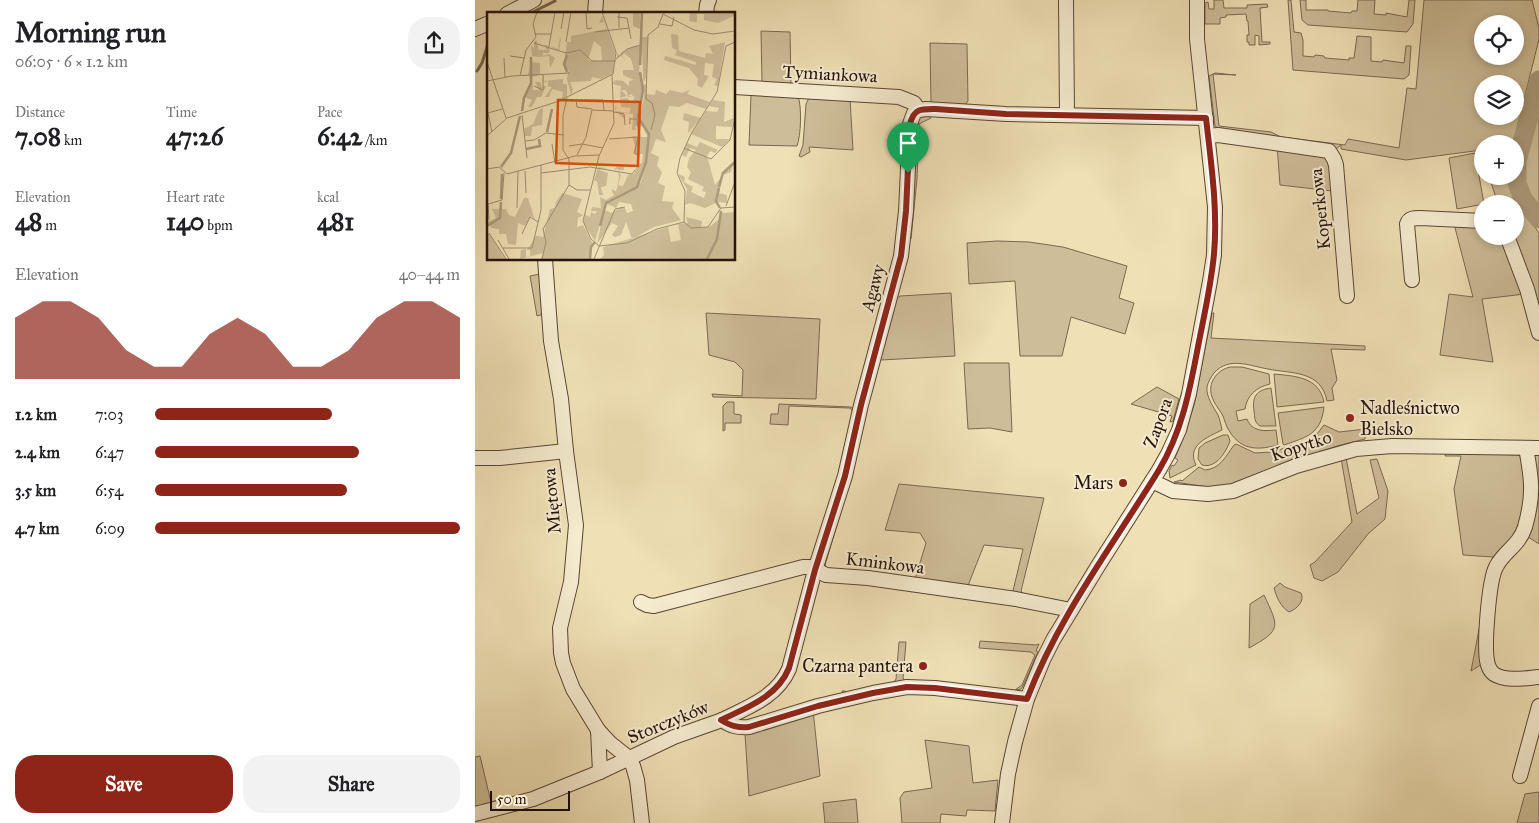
<!DOCTYPE html>
<html lang="en">
<head>
<meta charset="utf-8">
<style>
  :root { --surface:#fff; --page:#f2f2f2; --text:#202124; --muted:#757577; --accent:#8f2418 }
  body { margin:0; font-family:"IM FELL Great Primer",serif; background:var(--page); color:var(--text); height:100vh; display:flex; flex-direction:column; font-size:19px; white-space:nowrap }
  * { box-sizing:border-box; margin:0 }
  p { font-size:16px; color:var(--muted) }
  .icon { flex:none; width:28px; height:28px; fill:none; stroke:currentColor; stroke-width:2; stroke-linecap:round; stroke-linejoin:round }
  .map { position:relative; flex:1; overflow:hidden }
  .drawer { display:flex; flex-direction:column; background:var(--surface); width:475px }
  .drawer>* { flex:none }
  .controls { position:absolute; left:999px; top:15px; display:grid; gap:10px }
  .controls a { display:grid; place-items:center; width:50px; height:50px; border-radius:50%; background:var(--surface); box-shadow:0 2px 8px #0003; font-size:25px }
  .scale { position:absolute; left:15px; bottom:12px; width:80px; box-sizing:border-box; padding-left:5px; border:2px solid #26120b; border-top:0; font-size:14px; line-height:18px; white-space:nowrap; color:#26120b; -webkit-text-stroke:4px #f5ebcf; paint-order:stroke }
  .pin { position:absolute; display:grid; place-items:center; width:42px; height:42px; color:#fff; margin:-51px -21px; border-radius:50% 50% 50% 0; rotate:-45deg; box-shadow:0 0 5px #0007 }
  .pin .icon { rotate:45deg }
  .round { display:grid; place-items:center; flex:none; width:52px; height:52px; border-radius:20px; background:var(--page) }
  .summary { display:flex; align-items:center; justify-content:space-between; height:85px; padding:0 15px }
  h1 { font-size:28px; font-weight:700; line-height:38px }
  .figures { display:grid; grid-template-columns:repeat(3,1fr); gap:8px; height:85px; padding:5px 15px }
  .figures div { display:grid; align-content:center }
  .figures b { font-size:25px; font-weight:700 }
  .figures small { font-size:14px; font-weight:400 }
  .figures p { font-size:14px }
  .chart { height:140px; padding:10px 15px }
  .chart p { display:flex; justify-content:space-between }
  .chart svg { width:100%; height:90px; margin-top:5px; fill:var(--accent); opacity:.7 }
  .primary-button { display:flex; gap:10px; margin-top:auto; padding:10px 15px }
  .primary-button a { flex:1; height:58px; border-radius:20px; background:var(--accent); color:#fff; font-size:20px; font-weight:700; line-height:58px; text-align:center }
  .primary-button a+a { background:var(--page); color:var(--text) }
  ul { padding:0 15px; list-style:none; font-size:16px }
  li { display:grid; grid-template-columns:80px 60px 1fr; align-items:center; height:38px }
  li i { height:12px; border-radius:6px; background:var(--accent) }
  main { display:flex; flex:1; min-height:0 }
  .map>svg:first-child { display:block }
  .green { fill:#cdbd98; stroke:#7a6852; fill-rule:evenodd }
  .lines { fill:none; stroke-linecap:round; stroke-linejoin:round }
  .stream { stroke:#76644e; stroke-width:3 }
  .river { stroke:#ab9a7b; stroke-width:19 }
  .minor-casing { stroke:#584636; stroke-width:16 }
  .minor { stroke:#f5ebcf; stroke-width:14 }
  .route-casing { stroke:#fff; stroke-width:10 }
  .route { stroke:#8f2418; stroke-width:6 }
  .poi-dot { fill:#8f2418; stroke:#f5ebcf; stroke-width:2 }
  .labels { text-anchor:middle; stroke-width:4; stroke-linejoin:round; paint-order:stroke }
  .street-label { font-size:18px; fill:#26120b; stroke:#f5ebcf }
  .poi-label { font-size:18px; fill:#26120b; stroke:#f5ebcf; text-anchor:end }
  .inset-river { fill:none; stroke:#ab9a7b; stroke-width:2.5 }
  .inset-road { fill:none; stroke:#9f8e71; stroke-width:1 }
  .view { fill:#d5520c; fill-opacity:0.15; stroke:#d5520c; stroke-width:2.5 }
  .inset-edge { fill:none; stroke:#26120b; stroke-width:2.5 }
</style>
</head>
<body>
<main>
<section class="drawer">
<div class="summary"><div><h1>Morning run</h1><p>06:05 · 6 × 1.2 km</p></div><a class="round"><svg class="icon" aria-label="share" viewBox="0 0 24 24"><path d="M12 15V3M7 8l5-5 5 5M5 13v7h14v-7"/></svg></a></div>
<div class="figures">
<div><p>Distance</p><b>7.08<small> km</small></b></div>
<div><p>Time</p><b>47:26</b></div>
<div><p>Pace</p><b>6:42<small> /km</small></b></div>
</div>
<div class="figures">
<div><p>Elevation</p><b>48<small> m</small></b></div>
<div><p>Heart rate</p><b>140<small> bpm</small></b></div>
<div><p>kcal</p><b>481</b></div>
</div>
<div class="chart"><p><span>Elevation</span>40–44 m</p>
<svg viewBox="0 0 160 44" preserveAspectRatio="none"><path d="M0 44V14L10 6L20 6L30 14L40 30L50 38L60 38L70 22L80 14L90 22L100 38L110 38L120 30L130 14L140 6L150 6L160 14V44z"/></svg>
</div>
<ul>
<li><b>1.2 km</b>7:03<i style="width:58%"></i></li>
<li><b>2.4 km</b>6:47<i style="width:67%"></i></li>
<li><b>3.5 km</b>6:54<i style="width:63%"></i></li>
<li><b>4.7 km</b>6:09<i style="width:100%"></i></li>
</ul>
<div class="primary-button"><a>Save</a><a>Share</a></div>
</section>
<div class="map">
<svg width="1064" height="823" viewBox="0 0 1064 823">
  <rect width="100%" height="100%" fill="#efe0b5"/>
  <filter id="stains"><feTurbulence type="fractalNoise" baseFrequency=".004" numOctaves="4"/><feColorMatrix values="0 0 0 0 .2 0 0 0 0 .09 0 0 0 0 .02 0 0 0 .5 -.17"/></filter>
  <radialGradient id="worn" r=".72"><stop offset=".6" stop-color="#630" stop-opacity="0"/><stop offset="1" stop-color="#630" stop-opacity=".3"/></radialGradient>
  <!-- green -->
  <g class="green">
    <path d="M739,0h9l1,8h23v-3l20,-1 1,3 -8,1 2,34h8v2l-11,1v-9l-4,-1v10h-6v-3h-2v-7h2l-1,-14h-1l-1,-7 -20,1v2l-6,1v6h-15v-21l3,-1 1,7h5z"/>
    <path d="M813,0h3l3,32 7,1 2,7v16l11,1 1,-2 9,1 1,2 24,2v-2h5l3,-22 14,1v24l11,1 1,-2 21,3 2,-17h5l-2,29 -5,4 -111,-9z"/>
    <path d="M825,0h6v10h22v1l23,2 1,-2h5l1,-11h17l-1,14 12,1v-2l21,4 2,-17h6l-2,24 -6,8 -99,-7 -6,-5z"/>
    <path d="M949,0h108l7,28v11l-26,105h-30l-1,8v-2l-76,10 -65,-11v-4l-5,4 -114,-19 -7,-4 -6,-50 6,-3 21,2 -23,-1 6,52 52,6 10,5 64,8 3,-6 51,9 8,-60 9,1zM1008,24h32v32h-32zM1008,84h32v32h-32z"/>
    <path d="M286,31l29,1 1,52h-57v-4l28,2z"/>
    <path d="M455,43l37,1 1,57 -3,4 -34,-2z"/>
    <path d="M276,95l47,1c4,11 3,40 -1,50l-48,-1z"/>
    <path d="M335,96l40,3 3,51 -44,-3 1,5 -9,5 -2,-1 4,-11 3,-41z"/>
    <path d="M1064,102v108c-3,-4 -7,-8 -10,-13 -15,-30 1,-65 10,-95z"/>
    <path d="M453,114l3,4 -12,6 -2,55 -6,60h-3l9,-119 4,-4z"/>
    <path d="M802,145l53,13 2,33 -52,-6z"/>
    <path d="M1000,153l9,51 -27,5 -8,-51z"/>
    <path d="M1014,176h22l3,16 6,14 19,27v74l-28,-71h4v-32h-17z"/>
    <path d="M979,224h28l1,12h21l21,58 -43,5 11,63 -53,-7 9,-61 24,3z"/>
    <path d="M522,241l32,1 34,5 64,19 -8,32 15,5 -9,31 -54,-17 -9,39h-42l-5,-75 -46,3 -2,-41z"/>
    <path d="M65,274l2,34 -1,7 -4,1 -7,-40z"/>
    <path d="M476,293l4,63 -74,4 -1,-2 16,-59 4,-3z"/>
    <path d="M231,313l114,6 -4,80 -103,-2 -1,-3 30,2 1,-26 -8,-8 -26,-7z"/>
    <path d="M737,313h2l-3,25 154,8v4l-34,-1 6,31 -5,8 2,12 -7,1c-6,-31 -35,-27 -59,-32 -18,-3 -39,-13 -54,4 -3,4 -6,9 -7,14 -1,10 6,19 11,28 2,5 3,10 4,15 -14,7 -36,15 -26,35l-26,13 -1,-7 3,-6 2,1 4,-6 -3,-2 8,-19 11,-34z"/>
    <path d="M489,363h45l3,69 -22,-4 -22,1z"/>
    <path d="M755,367h12l27,7 1,10c-13,3 -23,11 -25,25l-9,2 2,10 9,-2c5,13 17,12 29,11l2,15c-19,5 -36,6 -48,-13 -4,-5 -5,-12 -8,-18 -4,-6 -8,-11 -10,-17 -5,-14 5,-27 18,-30z"/>
    <path d="M799,374c21,2 45,3 50,28l-47,5z"/>
    <path d="M682,387l22,12 -6,22 -3,1 2,-6 -41,-12z"/>
    <path d="M796,388l5,38h-16c-6,-4 -5,-8 -6,-15 -2,-14 2,-21 17,-23z"/>
    <path d="M252,402h7v12l7,1v8h-16v7l-2,1v-25z"/>
    <path d="M304,404l72,3 2,2 1,4 -4,-5 -61,-2 -1,19 -18,-1 1,-10h7z"/>
    <path d="M849,407c-3,27 -17,30 -40,38l-1,-1 -5,-31z"/>
    <path d="M849,425l15,7 27,-3 -1,10 -28,7 -70,24 -32,14 -26,3 -35,-5 7,-2 1,1 17,-14 6,3c15,-1 21,-14 29,-25l2,-1 19,9 17,-1 38,-12 7,-6z"/>
    <path d="M748,435h5l2,6c-4,11 -14,28 -28,24l-4,-6 1,-11 6,-5z"/>
    <path d="M971,453l74,2 2,2 6,20 -7,51 -25,30 -14,106 -11,7 22,-114 -30,-2 -9,-66 7,-33h-16z"/>
    <path d="M1064,453v91l-14,-9 8,-78z"/>
    <path d="M866,458h5l11,56 22,-16 -9,-38 7,-1 11,32 -3,28 -17,15 -30,38 -16,9 -8,-3 -4,-13 5,-3 37,-40z"/>
    <path d="M424,484l145,14 -23,93 4,5 -13,-1 11,-46 -39,-4 -17,43 -143,-18 -3,-9 26,-69 -22,73 3,3 83,12 5,-4 10,-33 -6,-10 -35,-3z"/>
    <path d="M805,583l5,4 16,6c4,8 -4,16 -12,19 -9,-6 -12,-14 -15,-24z"/>
    <path d="M789,595c15,32 18,35 -15,53l1,-44z"/>
    <path d="M505,641l56,4 3,-1 -3,7 2,1 -15,34 -2,3 -6,1 7,-5 13,-30 -4,-3 -52,-4z"/>
    <path d="M424,642h7l-3,36 3,4 -62,13 -2,-4h3l2,3 46,-10 3,-5z"/>
    <path d="M338,710l7,66 -71,20 -4,-62z"/>
    <path d="M450,740l44,6 4,37 25,-3 -3,31 -28,-1 -1,6 -25,-2 -1,9h-38l-2,-25 4,-6 28,-4z"/>
    <path d="M5,756l11,46 11,-3 -1,3 -26,8v-53z"/>
    <path d="M1064,792v31h-22l8,-29z"/>
    <path d="M381,799l2,24h-33l-2,-20z"/>
  </g>
  <g class="lines">
    <!-- stream -->
    <g class="stream">
      <path d="M54,14l26,-13"/>
      <path d="M2,71l5,-8 7,-22"/>
    </g>
    <!-- river -->
    <path class="river" d="M1064,80l-22,81v22l6,16 16,20"/>
    <defs>
      <g id="minor">
        <path d="M591,0l1,115"/>
        <path d="M32,14l27,-14"/>
        <path d="M120,14l1,-14"/>
        <path d="M231,14l1,-9 2,-5"/>
        <path d="M0,29l14,-6"/>
        <path d="M259,87l165,10 15,6 5,7"/>
        <path d="M733,136l10,-1 111,16 5,8 2,6 11,131"/>
        <path d="M1032,236l20,53 12,44"/>
        <path d="M70,259l6,82 10,58 5,52 10,74 -5,57 -11,46 1,25 2,10 10,26 25,41 12,13 19,15 4,8 4,14 5,43"/>
        <path d="M937,280l-5,-56c2,-6 7,-6 13,-6l63,3"/>
        <path d="M1051,448c6,32 8,47 -1,79 -6,19 -21,24 -29,40 -7,13 -13,82 -8,98 1,3 3,7 6,9 12,8 32,4 45,3"/>
        <path d="M0,458h25l66,-7"/>
        <path d="M677,481l21,10 35,3 25,-3 63,-25 60,-17 36,-3 147,2"/>
        <path d="M166,602l6,3 7,1 149,-39h8l15,8 42,3 148,21 55,11"/>
        <path d="M247,720c26,-13 55,-23 67,-51l26,-99 30,-94 16,-71 40,-149 5,-45 4,-87 4,-11 5,-3 7,-1 80,5 200,4"/>
        <path d="M123,730l2,42"/>
        <path d="M1045,776l19,-70"/>
        <path d="M0,814l58,-15 67,-27 74,-35 48,-17c9,6 15,8 27,7l69,-21 55,-13 34,-6 28,1 92,11"/>
        <path d="M527,823l6,-49 7,-32 12,-43 16,-39 10,-20 45,-74 61,-96 9,-16 11,-24 10,-36 21,-113 4,-26 1,-48 -18,-168v-39"/>
      </g>
    </defs>
    <!-- minor casing -->
    <use href="#minor" class="minor-casing"/>
    <!-- minor -->
    <use href="#minor" class="minor"/>
  </g>
  <g class="lines">
    <defs>
      <path id="route" d="M461,109l70,5 200,4c5,45 12,91 8,136 -3,33 -11,66 -17,98 -8,42 -16,81 -38,118 -46,75 -101,147 -132,229l-92,-11 -28,-1 -34,6 -55,13 -69,21c-11,1 -18,-1 -28,-7 27,-13 56,-23 68,-52l26,-98 30,-94 16,-71 40,-149 5,-45 4,-87c4,-16 11,-15 26,-15z"/>
    </defs>
    <!-- route casing -->
    <use href="#route" class="route-casing"/>
    <!-- route -->
    <use href="#route" class="route"/>
  </g>
  <!-- markers -->
  <g class="poi-dot">
    <circle cx="875" cy="418" r="5"/>
    <circle cx="648" cy="483" r="5"/>
    <circle cx="448" cy="666" r="5"/>
  </g>
  <g class="labels">
    <!-- street labels -->
    <g class="street-label">
      <text transform="translate(355 74) rotate(3)" y="6">Tymiankowa</text>
      <text transform="translate(845 209) rotate(-96)" y="6">Koperkowa</text>
      <text transform="translate(398 288) rotate(-75)" y="6">Agawy</text>
      <text transform="translate(683 423) rotate(-70)" y="6">Zapora</text>
      <text transform="translate(826 446) rotate(-18)" y="6">Kopytko</text>
      <text transform="translate(77 501) rotate(-95)" y="6">Miętowa</text>
      <text transform="translate(410 563) rotate(7)" y="6">Kminkowa</text>
      <text transform="translate(193 722) rotate(-22)" y="6">Storczyków</text>
    </g>
    <!-- poi labels -->
    <g class="poi-label">
      <text x="885" y="414" text-anchor="start">Nadleśnictwo<tspan x="885" dy="21">Bielsko</tspan></text>
      <text x="638" y="489">Mars</text>
      <text x="438" y="672">Czarna pantera</text>
    </g>
  </g>
  <!-- overview -->
  <g transform="translate(12 12)">
    <rect width="248" height="248" fill="#efe0b5"/>
    <path d="M146,0h6l3,15v10h6l-2,41 -3,5 4,3v8l8,1 1,-5 10,4 4,-4 12,3 8,-3 -3,4 23,8 -4,7 -19,-6 -8,4 -10,-1 -8,24 5,12 -10,-3 -5,14 8,4 -2,9 5,6 -4,11 7,3 -3,15 12,1 -2,6 9,12 -27,7 -22,12 -6,-17 -5,13 -6,2 -3,-2 6,-9 -6,-3 -15,21 7,-34 -9,31 -11,-17v-5l2,-7v3l4,2 1,-5 4,2 2,-3h-6l1,-4 9,1 -1,-11 6,3 8,-5 -3,-6 5,2 2,-5h-1l2,-8 -1,-9 -4,1 4,-5 6,1v4h-6l3,5 -3,10 5,1 5,-11 6,-1 3,-10 5,-1 1,-9h-10l2,-8 -3,-10 8,1 -1,-8 2,8h7l-6,-11h-7l1,4h-4l1,-11h-3v5l-1,1v-8l4,2v-5l-9,-1 1,3v3l-10,-8v-4h2l-2,4 14,2 2,-5 -10,-1 -1,-8 8,-1 2,5 5,-5 -4,-4 -3,2 5,1h-5l-2,-7h-5l6,6 -7,2 1,-12 -8,-2 1,-4 2,4 -1,-4 8,1 6,5v-5l5,-1 -11,-5v-5h11l-3,-11 -7,-6 -2,3 4,5 -5,-5 -4,2v-5l3,3 2,-4 13,-6 1,-5 -1,5h6l1,-16 -9,-4zM155,37l2,49 -5,18 11,18 -4,29 -5,19 -4,5 -31,17 3,-4 28,-14 9,-23 3,-29 -11,-18 5,-24 -4,-22zM132,190l12,2 2,7 -6,2 -2,-5 -4,-1 -10,6 -6,-3 2,-6 9,4zM203,0h44v4l-16,7 -14,-3v-6h-7v8h-3l-5,-1zM115,4l13,36 -2,21 -12,6 -9,-2 -1,4 -21,1 3,8 -2,5 -4,-16 2,-10 -2,3 -3,-8 3,-22h4v-6l35,-7 -2,-7 -5,1zM107,29l7,6 1,14 -14,-1zM184,22l7,1 1,16 26,7 1,-5 7,1 -4,-8 16,-4 -7,44 -4,-1 3,-6 -5,-2 2,-13 -9,-1 -1,12 5,1 -7,12 -5,-3 1,-6 -9,-11 -25,-8 1,-4 31,9v-3l-21,-7 2,-5 -5,-2zM73,25l1,3 -2,11 -9,-5 -1,7h-6v3l6,-2 6,4 -5,10 -1,-12 -10,1 -7,-1 -1,-11 3,4v-6l2,-4 3,11h8l-3,-5 7,1 7,3zM44,50l9,1v12l-8,2 1,13h6l-4,-8h5l3,9v-5h5v-5l-4,1 -1,-2v-3l1,-2v6l19,-2v5h4v13l-4,2 -6,-1h5l1,-6 -11,-3 -3,8h-4l7,-10 -6,-1 -5,11h-4l-5,10h-4l4,-7 -8,-3 -3,17 2,-17 8,-15 -1,-6 -2,-1v1h-7v-1h7zM226,88l12,2 -1,20 10,-4 -2,9 -16,-1v13h14l-8,8 -31,-13 15,-23 11,1 2,-4 -10,-2zM56,96l-1,17 -10,2 -1,9h-6l-1,-7 9,-5 6,-14zM197,101l17,5 -13,15 1,-11 -6,-2zM213,130l18,8 -3,3 -5,-2 -3,5 8,29 19,-24 -3,11 -8,3 -4,18 8,2v8l-9,-1 -13,6 -15,-5 -5,2 2,-16 -9,-15 7,3 -1,5 9,5 -2,5 13,6 2,-6 -4,-1 2,-4 -16,-8 3,-7 -4,-5 2,-9 7,-8 -6,-2 -4,9 -4,-2 5,-12 10,4zM111,155l10,1 -9,2 9,3 -2,13 -5,1 2,8h-4l-2,-14h-3zM80,174l-5,7 20,6 -5,13 6,3 -5,3 -1,9 6,-2 9,17 -3,17h-48l2,-6 -23,6 1,-9 5,-1v8l4,-1v-6h-3l9,-14 7,1 7,-28 5,-1 1,-6zM37,186h4l7,22 -4,-4 -6,10 -7,-3 -2,22 -8,-1 -2,-10h-7v-5l-8,-1 -4,-6 9,-4 -4,-9h14l3,6 6,2zM233,198l2,3 12,-1v47h-134l4,-4 -1,-8 65,-20 3,15 10,-2 -3,-16 10,-1 -2,-6 16,4 -1,6h8l12,-9zM0,221h2l16,26h-18z" fill="#cdbd98" fill-rule="evenodd"/>
    <path class="inset-river" d="M153,53l2,-53M80,60l-3,-8 3,-9M35,99l2,-13 7,-15v-26M60,120l5,-23M39,137l14,-3 -1,-7M14,155l10,-14 9,-37M232,175l4,-14 12,-11M232,176l-3,13 4,7M14,187l1,-25M0,214l13,-8 1,-16M113,214l6,-23 31,-16 9,-25 3,-28 -11,-17 5,-27 -3,-18M103,247l1,-12 4,-5M220,247l10,-20 4,-28"/>
    <path class="inset-road" d="M99,0l1,17 5,-1M176,2l31,16 19,4 22,-3M130,5l10,1 4,21M173,12l12,2 2,-9M132,16v-16M74,17l3,-17M108,20l34,-4M48,22h16M79,30l5,-30M47,31l32,10 14,-3 12,11h24M62,34l6,-34M23,44l15,2M17,46l1,19M129,47l11,-10 13,-4M0,50l19,56M33,64l6,-26 10,-13 -3,-13 4,-12M0,69l25,-5 58,-3M47,74l9,4v-15M80,86l-4,17v35l6,9v26l8,5h13M105,97l-15,-2 -1,-7h27l1,10M127,100l10,2 1,11M35,103l5,43M164,118l4,-15 -3,-12 -6,-4 2,-64 10,-8 5,-13M5,120l-4,-19 14,-4M0,124l20,-18 52,-17 54,-27 3,-22 -14,-40M122,127l30,-2 -2,-18h-7v5M38,129l9,-1 12,-7 18,2M65,132l3,19M82,134l13,-2 21,4M197,136l27,11 19,-19 5,-22M90,143l9,-18 6,-27 22,1M150,150l2,-7 -4,-1v-4l3,-13M0,157l12,-2 8,7 68,-18 24,-1M38,159l1,22M54,161l49,-6 42,7 3,-4M239,194l9,-24M30,196l1,-37M2,208l-1,-16 14,-4 2,-27M197,210l1,-31 -8,-18 3,-15 12,-26 25,-40 9,-46 9,-4M197,210l7,6 17,-1 13,-19 14,-1M2,221l17,26M35,222l8,-17 8,5M11,228l11,19M112,234l-8,-7 -8,-18 16,-65 15,-33 -2,-48M112,234l28,-3 30,-14 27,-7M16,236h29l9,-38v-45M55,247l4,-17 -3,-13 26,-44M107,247l21,-50 10,-2"/>
    <path class="view" d="M71,88l82,2 -2,64 -82,-3z"/>
    <rect width="248" height="248" class="inset-edge"/>
  </g>
  <rect width="100%" height="100%" filter="url(#stains)"/>
  <rect width="100%" height="100%" fill="url(#worn)"/>
</svg>
<div class="controls">
<a><svg class="icon" aria-label="locate" viewBox="0 0 24 24"><circle cx="12" cy="12" r="6"/><path d="M12 2v4M12 18v4M2 12h4M18 12h4"/></svg></a>
<a><svg class="icon" aria-label="layers" viewBox="0 0 24 24"><path d="M12 4l9 5-9 5-9-5zM3 14l9 5 9-5"/></svg></a>
<a>+</a>
<a>−</a>
</div>
<div class="scale">50 m</div>
<div class="pin" style="left:433px;top:173px;background:#1e9e55"><svg class="icon" aria-label="arrive" viewBox="0 0 24 24"><path d="M6 21V4h12l-3 4 3 4H6"/></svg></div>
</div>
</main>
</body>
</html>
